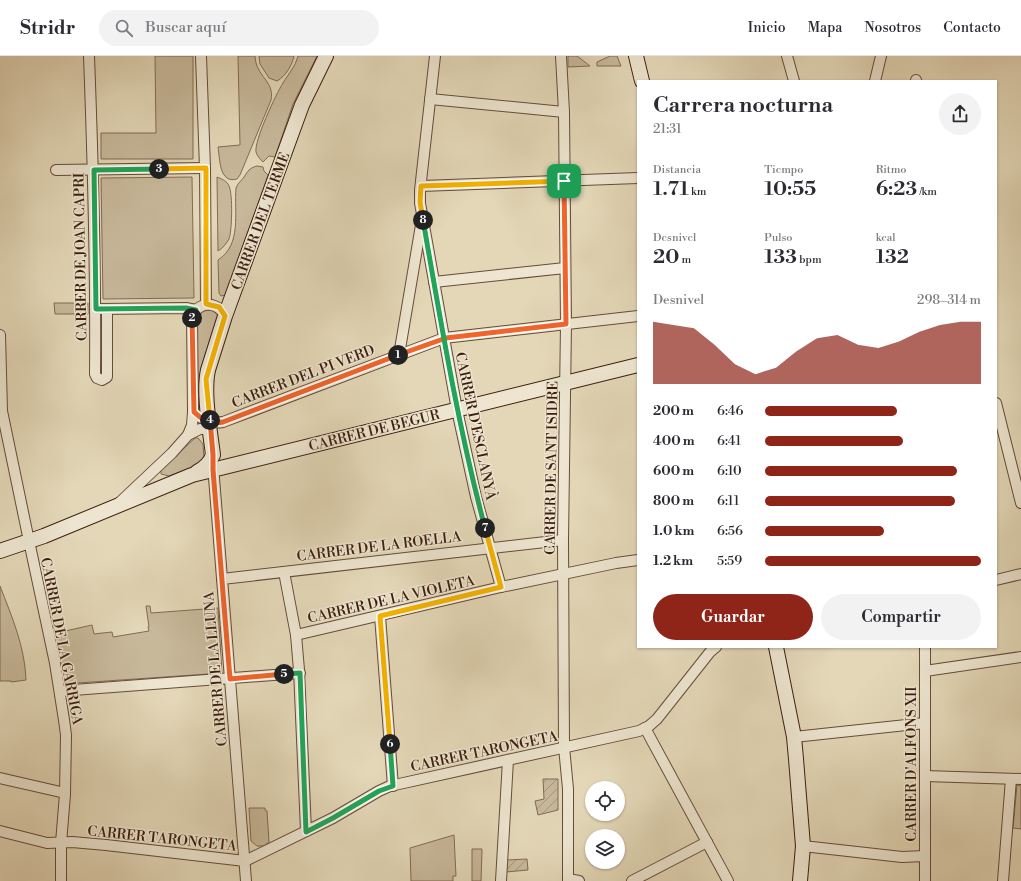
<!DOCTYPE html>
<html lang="es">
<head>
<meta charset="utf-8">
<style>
  :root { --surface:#fff; --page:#f2f2f3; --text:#2b2b33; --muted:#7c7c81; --line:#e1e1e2; --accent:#8f2418 }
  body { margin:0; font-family:"Libre Bodoni",serif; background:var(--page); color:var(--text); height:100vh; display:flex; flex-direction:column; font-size:15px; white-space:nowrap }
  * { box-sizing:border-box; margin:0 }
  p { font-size:13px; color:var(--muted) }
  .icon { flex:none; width:22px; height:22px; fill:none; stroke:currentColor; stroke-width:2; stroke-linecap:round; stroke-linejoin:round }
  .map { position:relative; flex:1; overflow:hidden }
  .details { position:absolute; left:637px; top:24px; width:360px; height:568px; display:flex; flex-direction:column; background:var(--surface); border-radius:0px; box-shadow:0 1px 3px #0004 }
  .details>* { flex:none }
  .controls { position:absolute; left:585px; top:725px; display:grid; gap:8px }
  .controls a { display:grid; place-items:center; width:40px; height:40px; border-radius:50%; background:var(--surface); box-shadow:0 1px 3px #0004; font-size:20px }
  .pin { position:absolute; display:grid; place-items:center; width:34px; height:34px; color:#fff; margin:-17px; border-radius:8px; box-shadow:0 2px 6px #0006 }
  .km { position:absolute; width:20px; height:20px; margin:-10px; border-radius:50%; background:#222; color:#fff; font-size:11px; line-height:20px; text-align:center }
  .round { display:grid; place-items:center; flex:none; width:42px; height:42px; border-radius:21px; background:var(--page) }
  .overview { display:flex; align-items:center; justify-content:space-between; height:68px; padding:0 16px }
  h1 { font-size:22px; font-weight:600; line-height:30px }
  .stats { display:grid; grid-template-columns:repeat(3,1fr); gap:6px; height:68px; padding:4px 16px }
  .stats div { display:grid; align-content:center }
  .stats b { font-size:20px; font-weight:600 }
  .stats small { font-size:11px; font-weight:400 }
  .stats p { font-size:11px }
  .chart { height:112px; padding:8px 16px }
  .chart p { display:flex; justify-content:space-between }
  .chart svg { width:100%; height:72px; margin-top:4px; fill:var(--accent); opacity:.7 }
  .action { display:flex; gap:8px; margin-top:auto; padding:8px 16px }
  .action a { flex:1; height:46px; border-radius:24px; background:var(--accent); color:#fff; font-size:16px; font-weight:600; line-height:46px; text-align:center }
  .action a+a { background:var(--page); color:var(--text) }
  ul { padding:0 16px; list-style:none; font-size:13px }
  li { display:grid; grid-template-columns:64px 48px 1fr; align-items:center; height:30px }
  li i { height:10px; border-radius:5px; background:var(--accent) }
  header { display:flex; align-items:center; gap:24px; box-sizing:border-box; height:56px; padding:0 20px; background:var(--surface); border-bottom:1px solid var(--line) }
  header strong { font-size:19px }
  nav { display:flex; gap:22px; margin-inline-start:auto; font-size:14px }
  .search { width:280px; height:36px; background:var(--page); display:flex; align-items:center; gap:10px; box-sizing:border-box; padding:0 14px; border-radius:22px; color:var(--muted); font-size:15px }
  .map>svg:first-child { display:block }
  .green { fill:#c7b89a; stroke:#826b54 }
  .garden { fill:url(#garden-furrows); stroke:#826b54 }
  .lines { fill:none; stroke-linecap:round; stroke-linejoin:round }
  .street-casing { stroke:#664c39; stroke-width:12 }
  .secondary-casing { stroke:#3c1e0f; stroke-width:16 }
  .street { stroke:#ede5d0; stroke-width:10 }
  .secondary { stroke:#ede5d0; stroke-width:14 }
  .split-1-casing { stroke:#fff; stroke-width:8 }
  .split-2-casing { stroke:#fff; stroke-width:8 }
  .split-3-casing { stroke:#fff; stroke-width:8 }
  .split-4-casing { stroke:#fff; stroke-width:8 }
  .split-5-casing { stroke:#fff; stroke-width:8 }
  .split-6-casing { stroke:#fff; stroke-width:8 }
  .split-7-casing { stroke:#fff; stroke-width:8 }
  .split-8-casing { stroke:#fff; stroke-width:8 }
  .split-9-casing { stroke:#fff; stroke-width:8 }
  .split-1 { stroke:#f0652b; stroke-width:5 }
  .split-2 { stroke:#f0652b; stroke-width:5 }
  .split-3 { stroke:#22a559; stroke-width:5 }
  .split-4 { stroke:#f5b400; stroke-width:5 }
  .split-5 { stroke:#f0652b; stroke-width:5 }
  .split-6 { stroke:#22a559; stroke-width:5 }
  .split-7 { stroke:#f5b400; stroke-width:5 }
  .split-8 { stroke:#22a559; stroke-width:5 }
  .split-9 { stroke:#f5b400; stroke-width:5 }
  .labels { text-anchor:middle; stroke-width:3; stroke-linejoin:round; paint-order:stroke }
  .street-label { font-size:14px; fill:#3c1e0f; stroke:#ede5d0 }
</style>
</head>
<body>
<header>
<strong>Stridr</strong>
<div class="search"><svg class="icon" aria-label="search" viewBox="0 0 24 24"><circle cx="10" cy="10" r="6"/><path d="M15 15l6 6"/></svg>Buscar aquí</div>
<nav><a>Inicio</a><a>Mapa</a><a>Nosotros</a><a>Contacto</a></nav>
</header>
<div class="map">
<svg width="1021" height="825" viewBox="0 0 1021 825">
  <defs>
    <pattern id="garden-furrows" width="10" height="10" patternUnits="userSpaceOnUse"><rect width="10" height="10" fill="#c7b89a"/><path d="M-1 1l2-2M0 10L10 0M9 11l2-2" fill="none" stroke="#a3957c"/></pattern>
  </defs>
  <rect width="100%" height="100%" fill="#e3d7b7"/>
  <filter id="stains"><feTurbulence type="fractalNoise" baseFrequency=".005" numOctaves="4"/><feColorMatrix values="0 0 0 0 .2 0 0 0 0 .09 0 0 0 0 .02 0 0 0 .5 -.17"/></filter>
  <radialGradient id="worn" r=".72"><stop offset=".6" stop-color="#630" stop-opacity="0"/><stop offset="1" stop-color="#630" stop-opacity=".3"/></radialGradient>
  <!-- green -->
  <g class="green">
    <path d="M155,0h38v103h-92v-26h55z"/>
    <path d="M238,0h17c1,21 20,25 16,44l-31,75 -3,4c-18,5 -17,-20 -19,-32l22,-2z"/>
    <path d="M259,0h35c-2,9 -8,20 -17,25l-8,-3 -9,-14z"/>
    <path d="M298,0h19l-24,48 -18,53 -6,-1 -6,6c-2,-2 -6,-6 -7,-10 -2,-11 20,-58 27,-69 6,-10 12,-16 15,-27z"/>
    <path d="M568,0h9l13,10 -22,1z"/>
    <path d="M610,0h7l4,10h-24v-4z"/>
    <path d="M257,110l6,1 1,4 4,4 -42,120 -5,1 -2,-3 -1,-33c24,-15 16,-48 18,-72 2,-5 5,-7 8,-11 4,-6 5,-9 13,-11z"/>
    <path d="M192,121l2,121 -91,1 -2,-121z"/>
    <path d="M217,121c5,2 10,4 12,9 4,8 3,46 0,53 -3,5 -6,9 -11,12z"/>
    <path d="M54,247h34v11h-33z"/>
    <path d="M211,253l11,7 -20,77h-5l-3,-70 5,-12z"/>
    <path d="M195,382h3l5,6 1,16 -6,5 -29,11 -8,-2v-4l3,-3z"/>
    <path d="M0,530c12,31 25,61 26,94l-15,2v-1h-11z"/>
    <path d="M146,550h4l1,7 67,-5 4,65 -159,11 -11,-50 40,-9 2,9 18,-2 1,5 36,-6 -1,-4h1z"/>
    <path d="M1017,729l4,1v43l-8,-1z"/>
    <path d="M249,752h16v2l2,1 2,31 -5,4h-7l-6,-5z"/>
    <path d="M454,779l2,41h-3v5h-42l-1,-33z"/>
    <path d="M472,793h10l-1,32h-9z"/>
  </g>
  <!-- garden -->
  <g class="garden">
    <path d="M543,723h15v31l-20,5 -3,-14 9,-2z"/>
    <path d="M527,803l1,11 -22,2 1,-12z"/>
  </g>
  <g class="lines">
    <defs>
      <g id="street">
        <path d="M89,0c4,106 7,212 6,318l2,4 5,2 5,-3v-68"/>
        <path d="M201,0l4,112 1,136"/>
        <path d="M435,0l-15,134v13l37,207 19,87 25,90"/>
        <path d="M561,0l3,56 2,212 -3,216 1,207 4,42v92"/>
        <path d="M787,0l7,25"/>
        <path d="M916,24v1"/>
        <path d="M875,25l6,-25"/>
        <path d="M430,43l134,13"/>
        <path d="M56,114l149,-2"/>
        <path d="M421,130l217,-8"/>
        <path d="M434,226l131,-14"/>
        <path d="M100,253l86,-1 10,2"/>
        <path d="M0,279l2,76 27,130 26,122 9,57 2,15 -1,59 -4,49v38"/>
        <path d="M399,299l22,-130"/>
        <path d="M996,347l25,100"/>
        <path d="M193,356c9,8 18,12 30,10l221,-84 194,-22"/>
        <path d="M188,379l4,-10 1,-13 -1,-96c8,-16 26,-14 33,0"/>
        <path d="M213,409l33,416"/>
        <path d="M119,447l53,-50 16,-18 12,-6h6l5,3"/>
        <path d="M284,516l12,63 3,35 7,161"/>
        <path d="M222,523l341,-39"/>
        <path d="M996,524l25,-6"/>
        <path d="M380,560l13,170"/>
        <path d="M296,579l205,-48 115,-24 22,-3"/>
        <path d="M925,615l96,-14"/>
        <path d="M60,635l240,-18"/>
        <path d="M645,672l83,153"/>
        <path d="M794,681l131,-14"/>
        <path d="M925,720l96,3"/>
        <path d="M0,722l65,15"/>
        <path d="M0,775l47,12 25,-1 34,3 139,16 88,-43 46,-27 11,-5 249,-55 10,-5 8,-7 53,-67 6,-5"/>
        <path d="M803,790l99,11 23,-1"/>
        <path d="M568,823l11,2"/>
        <path d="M501,825l7,-121"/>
        <path d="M632,825l75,-39"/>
        <path d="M925,825v-234"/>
        <path d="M1003,825l8,-102"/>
      </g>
      <g id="secondary">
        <path d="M636,0l6,25"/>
        <path d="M197,416c8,-4 13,-9 16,-17 -3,-25 -10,-62 -5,-85l17,-54 77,-211 24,-49"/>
        <path d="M0,495l44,-15 148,-61 446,-110"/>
        <path d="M776,591l18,90 2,22 7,87 -3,35"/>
      </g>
    </defs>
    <!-- street casing -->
    <use href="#street" class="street-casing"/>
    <!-- secondary casing -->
    <use href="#secondary" class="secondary-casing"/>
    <!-- street -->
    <use href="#street" class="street"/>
    <!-- secondary -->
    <use href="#secondary" class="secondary"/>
  </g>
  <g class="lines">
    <defs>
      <path id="split-1" d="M398,299l48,-17 120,-14 -2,-143"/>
      <path id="split-2" d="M192,262l2,94c8,8 17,12 29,10l175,-67"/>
      <path id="split-3" d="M159,113l-65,1 2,139 90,-1 10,2 -4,8"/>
      <path id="split-4" d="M159,113l47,-1v136l13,3 6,9 -19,63 4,41"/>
      <path id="split-5" d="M210,364l3,35v15l17,209 54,-5"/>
      <path id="split-6" d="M284,618l16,-1 6,159 27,-14 46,-27 14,-5 -3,-42"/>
      <path id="split-7" d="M390,688l-10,-128 121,-29 -16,-59"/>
      <path id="split-8" d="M423,164c18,103 35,206 62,308"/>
      <path id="split-9" d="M423,164l-3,-18 1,-16 143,-5"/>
    </defs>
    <!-- split-1 casing -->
    <use href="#split-1" class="split-1-casing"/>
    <!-- split-2 casing -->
    <use href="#split-2" class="split-2-casing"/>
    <!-- split-3 casing -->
    <use href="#split-3" class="split-3-casing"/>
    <!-- split-4 casing -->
    <use href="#split-4" class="split-4-casing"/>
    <!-- split-5 casing -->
    <use href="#split-5" class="split-5-casing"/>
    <!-- split-6 casing -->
    <use href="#split-6" class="split-6-casing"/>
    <!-- split-7 casing -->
    <use href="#split-7" class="split-7-casing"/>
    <!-- split-8 casing -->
    <use href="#split-8" class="split-8-casing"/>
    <!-- split-9 casing -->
    <use href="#split-9" class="split-9-casing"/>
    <!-- split-1 -->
    <use href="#split-1" class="split-1"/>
    <!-- split-2 -->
    <use href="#split-2" class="split-2"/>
    <!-- split-3 -->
    <use href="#split-3" class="split-3"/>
    <!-- split-4 -->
    <use href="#split-4" class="split-4"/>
    <!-- split-5 -->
    <use href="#split-5" class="split-5"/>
    <!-- split-6 -->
    <use href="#split-6" class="split-6"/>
    <!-- split-7 -->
    <use href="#split-7" class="split-7"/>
    <!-- split-8 -->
    <use href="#split-8" class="split-8"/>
    <!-- split-9 -->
    <use href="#split-9" class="split-9"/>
  </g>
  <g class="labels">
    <!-- street labels -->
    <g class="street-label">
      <text transform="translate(260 165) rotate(-70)" y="5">CARRER DEL TERME</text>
      <text transform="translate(80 201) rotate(-91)" y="5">CARRER DE JOAN CAPRI</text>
      <text transform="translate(303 320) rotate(-21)" y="5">CARRER DEL PI VERD</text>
      <text transform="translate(476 370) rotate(78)" y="5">CARRER D'ESCLANYÀ</text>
      <text transform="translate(374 374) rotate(-14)" y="5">CARRER DE BEGUR</text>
      <text transform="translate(551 412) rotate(-89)" y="5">CARRER DE SANT ISIDRE</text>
      <text transform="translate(379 490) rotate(-7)" y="5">CARRER DE LA ROELLA</text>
      <text transform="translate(391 543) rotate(-13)" y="5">CARRER DE LA VIOLETA</text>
      <text transform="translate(62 585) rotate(79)" y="5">CARRER DE LA GARRIGA</text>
      <text transform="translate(215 613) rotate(-95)" y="5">CARRER DE LA LLUNA</text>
      <text transform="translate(484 695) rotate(-12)" y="5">CARRER TARONGETA</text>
      <text transform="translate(911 708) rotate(-90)" y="5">CARRER D'ALFONS XII</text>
      <text transform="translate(162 782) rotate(6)" y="5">CARRER TARONGETA</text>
    </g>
  </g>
  <rect width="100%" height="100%" filter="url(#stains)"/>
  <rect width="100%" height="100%" fill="url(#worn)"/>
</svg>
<div class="controls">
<a><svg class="icon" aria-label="locate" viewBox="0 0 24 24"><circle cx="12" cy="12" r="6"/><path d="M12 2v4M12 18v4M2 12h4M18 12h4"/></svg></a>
<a><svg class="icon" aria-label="layers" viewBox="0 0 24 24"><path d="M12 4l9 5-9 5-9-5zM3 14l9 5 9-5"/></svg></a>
</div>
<div class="pin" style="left:564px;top:125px;background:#1e9e55"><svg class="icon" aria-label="arrive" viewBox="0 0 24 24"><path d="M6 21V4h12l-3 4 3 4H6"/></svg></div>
<b class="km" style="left:398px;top:299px">1</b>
<b class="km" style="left:192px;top:262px">2</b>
<b class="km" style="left:159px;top:113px">3</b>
<b class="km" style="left:210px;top:364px">4</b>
<b class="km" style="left:284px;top:618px">5</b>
<b class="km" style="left:390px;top:688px">6</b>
<b class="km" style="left:485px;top:472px">7</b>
<b class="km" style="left:423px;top:164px">8</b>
<section class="details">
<div class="overview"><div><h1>Carrera nocturna</h1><p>21:31</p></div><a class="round"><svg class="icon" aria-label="share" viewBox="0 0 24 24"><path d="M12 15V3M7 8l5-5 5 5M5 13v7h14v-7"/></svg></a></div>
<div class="stats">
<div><p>Distancia</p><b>1.71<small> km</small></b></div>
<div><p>Tiempo</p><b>10:55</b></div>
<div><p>Ritmo</p><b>6:23<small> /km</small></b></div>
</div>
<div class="stats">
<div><p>Desnivel</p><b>20<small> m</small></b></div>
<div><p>Pulso</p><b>133<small> bpm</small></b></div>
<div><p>kcal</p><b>132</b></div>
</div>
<div class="chart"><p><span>Desnivel</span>298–314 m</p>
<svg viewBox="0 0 160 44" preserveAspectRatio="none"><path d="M0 44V6L10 8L20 10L30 20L40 32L50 38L60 34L70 24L80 16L90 14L100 20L110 22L120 18L130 12L140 8L150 6L160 6V44z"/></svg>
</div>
<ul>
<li><b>200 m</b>6:46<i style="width:61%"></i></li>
<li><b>400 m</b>6:41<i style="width:64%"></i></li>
<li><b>600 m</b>6:10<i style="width:89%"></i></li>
<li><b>800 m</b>6:11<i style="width:88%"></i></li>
<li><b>1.0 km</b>6:56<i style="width:55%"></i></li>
<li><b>1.2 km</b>5:59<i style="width:100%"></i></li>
</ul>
<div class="action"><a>Guardar</a><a>Compartir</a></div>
</section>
</div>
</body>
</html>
